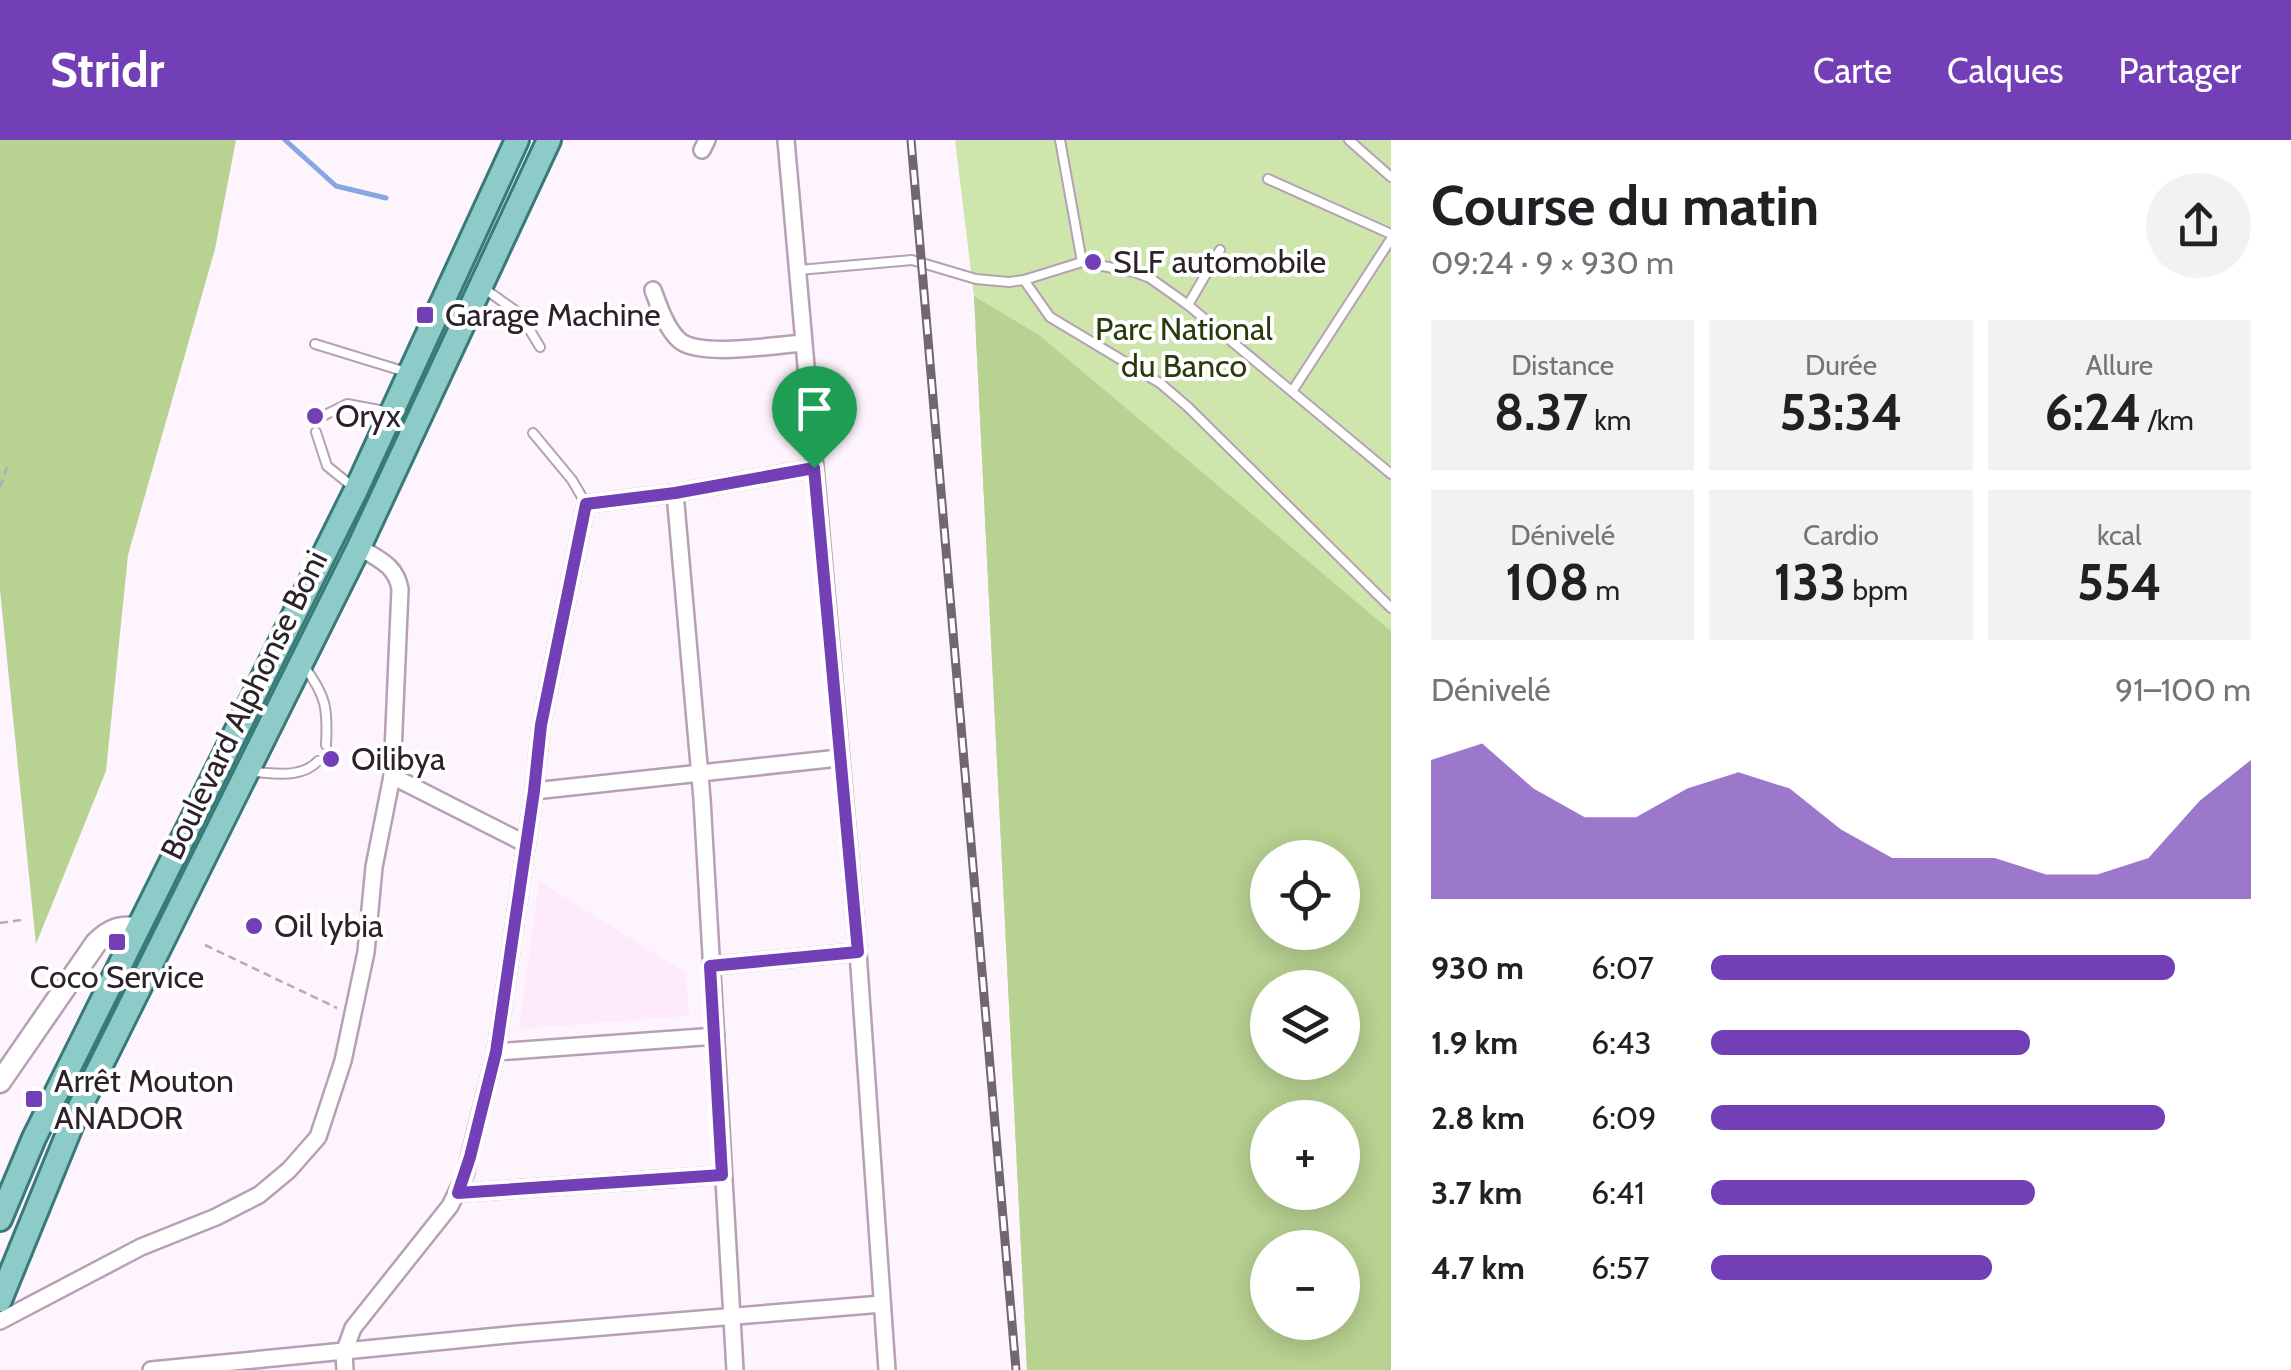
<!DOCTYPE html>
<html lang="fr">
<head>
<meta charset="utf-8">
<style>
  :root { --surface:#fff; --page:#f2f2f2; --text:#202124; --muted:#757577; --accent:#733fb7 }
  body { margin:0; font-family:Cabin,sans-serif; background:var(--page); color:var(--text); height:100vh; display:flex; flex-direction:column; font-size:38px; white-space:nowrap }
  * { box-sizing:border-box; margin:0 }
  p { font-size:32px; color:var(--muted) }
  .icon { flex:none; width:55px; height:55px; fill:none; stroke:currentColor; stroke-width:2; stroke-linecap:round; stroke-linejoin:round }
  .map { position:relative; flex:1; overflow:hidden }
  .side { display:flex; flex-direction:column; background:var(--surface); width:900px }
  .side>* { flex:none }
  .tools { position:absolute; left:1250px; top:700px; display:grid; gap:20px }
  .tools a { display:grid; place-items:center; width:110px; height:110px; border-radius:50%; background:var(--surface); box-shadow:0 5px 25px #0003; font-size:50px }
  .pin { position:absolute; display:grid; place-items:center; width:85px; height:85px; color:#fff; margin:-102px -42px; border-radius:50% 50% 50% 0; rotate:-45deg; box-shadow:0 0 10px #0007 }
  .pin .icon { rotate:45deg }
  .round { display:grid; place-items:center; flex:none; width:105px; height:105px; border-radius:52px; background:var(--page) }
  .overview { display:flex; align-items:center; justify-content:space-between; height:170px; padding:0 40px }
  h1 { font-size:55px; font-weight:700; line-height:75px }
  .stats { display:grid; grid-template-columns:repeat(3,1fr); gap:15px; height:170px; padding:10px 40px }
  .stats div { display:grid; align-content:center; border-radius:0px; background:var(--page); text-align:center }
  .stats b { font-size:50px; font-weight:700 }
  .stats small { font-size:28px; font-weight:400 }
  .stats p { font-size:28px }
  .chart { height:280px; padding:20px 40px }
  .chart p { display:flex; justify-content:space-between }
  .chart svg { width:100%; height:180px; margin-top:10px; fill:var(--accent); opacity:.7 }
  ul { padding:0 40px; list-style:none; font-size:32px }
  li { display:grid; grid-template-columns:160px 120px 1fr; align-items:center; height:75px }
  li i { height:25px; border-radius:12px; background:var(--accent) }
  header { display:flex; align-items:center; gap:60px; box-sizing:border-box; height:140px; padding:0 50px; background:var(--accent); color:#fff }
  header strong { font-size:48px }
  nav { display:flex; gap:55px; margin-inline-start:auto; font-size:35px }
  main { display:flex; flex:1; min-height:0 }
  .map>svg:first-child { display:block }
  .built { fill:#fdeafb }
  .green { fill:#cee5ac; fill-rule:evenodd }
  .forest { fill:#b8d291; fill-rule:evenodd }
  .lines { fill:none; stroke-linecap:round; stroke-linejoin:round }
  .stream { stroke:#86a8e0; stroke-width:5 }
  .service-casing { stroke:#b7a0b5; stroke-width:12 }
  .minor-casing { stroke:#b7a0b5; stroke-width:20 }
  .secondary-casing { stroke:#b7a0b5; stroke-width:25 }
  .primary-casing { stroke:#387a79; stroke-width:28 }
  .path { stroke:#b5abb4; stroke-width:2.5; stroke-dasharray:8 5; stroke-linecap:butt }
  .service { stroke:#fff; stroke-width:8 }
  .minor { stroke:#fff; stroke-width:15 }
  .secondary { stroke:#fff; stroke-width:20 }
  .primary { stroke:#8ccbc8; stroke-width:22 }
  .rail-casing { stroke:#70676f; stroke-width:9 }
  .rail { stroke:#fff; stroke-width:5; stroke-dasharray:15; stroke-linecap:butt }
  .route-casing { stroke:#fff; stroke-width:20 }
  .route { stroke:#733fb7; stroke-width:12 }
  .poi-dot { fill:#733fb7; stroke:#fff; stroke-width:4 }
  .labels { text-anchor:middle; stroke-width:8; stroke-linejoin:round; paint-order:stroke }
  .poi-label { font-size:32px; fill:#2b222a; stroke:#fff; text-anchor:start }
  .park-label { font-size:32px; fill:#2a3a0a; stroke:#fff }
  .street-label { font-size:32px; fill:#2b222a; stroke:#fff }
</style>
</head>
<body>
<header>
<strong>Stridr</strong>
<nav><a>Carte</a><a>Calques</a><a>Partager</a></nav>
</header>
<main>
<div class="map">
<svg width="1391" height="1230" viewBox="0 0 1391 1230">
  <rect width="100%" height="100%" fill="#fef4fd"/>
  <!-- built -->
  <path class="built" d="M539,741l147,92 3,43 -170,13z"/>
  <!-- green -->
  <path class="green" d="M955,0h436v1230h-364l-53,-1074zM1268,718h74v74h-74zM1268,848h74v74h-74zM1268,978h74v74h-74zM1268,1108h74v74h-74z"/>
  <!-- forest -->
  <g class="forest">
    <path d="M0,0h236l-21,109 -87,306 -22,216 -70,173 -36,-354z"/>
    <path d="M974,156l65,39 352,296v739h-364zM1268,718h74v74h-74zM1268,848h74v74h-74zM1268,978h74v74h-74zM1268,1108h74v74h-74z"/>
  </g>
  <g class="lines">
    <!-- stream -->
    <path class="stream" d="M285,0l51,46 50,12"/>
    <defs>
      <g id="service">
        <path d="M1060,0l22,122"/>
        <path d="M1349,0l42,37"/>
        <path d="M1268,39l123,55"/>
        <path d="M799,130l113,-10 64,19 33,3 15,-2 58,-18 52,10 16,6 38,27 203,169"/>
        <path d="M1024,140l26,37 110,66 28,24 203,201"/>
        <path d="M482,147l38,27 20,33"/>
        <path d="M1188,165l32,-55"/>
        <path d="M315,204l91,28"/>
        <path d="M1293,250l98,-151"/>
        <path d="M323,276l24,-12 43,8"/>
        <path d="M316,292l11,34 26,21"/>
        <path d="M533,293l39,47 14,24"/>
        <path d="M304,526c22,30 24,42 22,79"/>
        <path d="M252,632c23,1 49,7 66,-11"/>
      </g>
      <g id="minor">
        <path d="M786,0l72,812 29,418"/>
        <path d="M702,10l5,-10"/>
        <path d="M653,150c6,16 13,38 26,50 19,18 96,5 124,3"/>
        <path d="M675,353l27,306 33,571"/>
        <path d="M392,636l134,68"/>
        <path d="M534,651l305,-33"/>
        <path d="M710,826l148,-14"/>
        <path d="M496,912l220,-16"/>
        <path d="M458,1053l264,-18"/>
        <path d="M0,1181l141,-74 75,-30 43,-22 30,-25 29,-33 25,-76 23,-109 8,-85 18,-91 8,-187c-4,-24 -22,-30 -41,-42"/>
        <path d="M151,1230l367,-36 364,-30"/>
        <path d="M345,1230l-1,-17 9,-25 97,-122 15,-31 31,-123 38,-261 7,-66 45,-221 89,-11 139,-25"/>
      </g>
      <path id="secondary" d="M0,942l96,-139c14,-14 24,-17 43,-15"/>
      <g id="primary">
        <path d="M0,1079l34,-81 322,-648 161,-350"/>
        <path d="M0,1160l74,-181 285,-572 190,-407"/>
      </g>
    </defs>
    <!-- service casing -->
    <use href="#service" class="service-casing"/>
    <!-- minor casing -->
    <use href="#minor" class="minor-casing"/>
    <!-- secondary casing -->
    <use href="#secondary" class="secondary-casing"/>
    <!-- primary casing -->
    <use href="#primary" class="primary-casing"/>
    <!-- path -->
    <g class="path">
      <path d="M0,347l9,-25"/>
      <path d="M0,783l21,-3"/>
      <path d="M205,805l132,63"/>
    </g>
    <!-- service -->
    <use href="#service" class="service"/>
    <!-- minor -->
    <use href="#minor" class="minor"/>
    <!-- secondary -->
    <use href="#secondary" class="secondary"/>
    <!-- primary -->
    <use href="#primary" class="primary"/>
    <defs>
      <path id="rail" d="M911,0l105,1230"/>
    </defs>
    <!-- rail casing -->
    <use href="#rail" class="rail-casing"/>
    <!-- rail -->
    <use href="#rail" class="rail"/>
  </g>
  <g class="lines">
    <defs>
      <path id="route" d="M814,328l44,484 -148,14 12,209 -264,18 12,-36 26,-105 38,-261 7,-66 45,-221 89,-11z"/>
    </defs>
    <!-- route casing -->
    <use href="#route" class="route-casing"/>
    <!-- route -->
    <use href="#route" class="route"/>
  </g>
  <!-- markers -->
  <g class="poi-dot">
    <circle cx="1093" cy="122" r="10"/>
    <rect x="415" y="165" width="20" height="20" rx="5"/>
    <circle cx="315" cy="276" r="10"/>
    <circle cx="331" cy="619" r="10"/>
    <circle cx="254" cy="786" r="10"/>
    <rect x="107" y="792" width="20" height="20" rx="5"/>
    <rect x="24" y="949" width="20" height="20" rx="5"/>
  </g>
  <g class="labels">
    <!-- poi labels -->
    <g class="poi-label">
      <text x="1113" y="133">SLF automobile</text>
      <text x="445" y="186">Garage Machine</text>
      <text x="335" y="287">Oryx</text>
      <text x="351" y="630">Oilibya</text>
      <text x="274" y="797">Oil lybia</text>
      <text x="117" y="848" text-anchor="middle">Coco Service</text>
      <text x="54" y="952">Arrêt Mouton<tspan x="54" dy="37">ANADOR</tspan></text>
    </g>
    <!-- park labels -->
    <g class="park-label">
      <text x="1184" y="200">Parc National<tspan x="1184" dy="37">du Banco</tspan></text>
    </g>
    <!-- street labels -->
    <g class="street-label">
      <text transform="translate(244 565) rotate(-64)" y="11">Boulevard Alphonse Boni</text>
    </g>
  </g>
</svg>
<div class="tools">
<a><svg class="icon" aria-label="locate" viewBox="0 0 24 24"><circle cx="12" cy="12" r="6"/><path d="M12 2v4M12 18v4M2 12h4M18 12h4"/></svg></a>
<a><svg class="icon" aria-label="layers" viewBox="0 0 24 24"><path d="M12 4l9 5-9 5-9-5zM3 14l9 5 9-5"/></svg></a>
<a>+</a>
<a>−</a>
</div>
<div class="pin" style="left:814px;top:328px;background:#1e9e55"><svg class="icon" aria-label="arrive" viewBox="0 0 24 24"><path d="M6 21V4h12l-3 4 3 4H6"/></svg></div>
</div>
<section class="side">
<div class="overview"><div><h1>Course du matin</h1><p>09:24 · 9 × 930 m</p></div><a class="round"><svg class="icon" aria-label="share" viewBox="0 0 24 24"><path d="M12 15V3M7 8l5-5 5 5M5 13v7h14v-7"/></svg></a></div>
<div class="stats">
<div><p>Distance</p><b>8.37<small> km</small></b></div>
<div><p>Durée</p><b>53:34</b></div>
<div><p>Allure</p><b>6:24<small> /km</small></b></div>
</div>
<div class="stats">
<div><p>Dénivelé</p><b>108<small> m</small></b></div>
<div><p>Cardio</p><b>133<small> bpm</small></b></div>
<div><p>kcal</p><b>554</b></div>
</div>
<div class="chart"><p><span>Dénivelé</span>91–100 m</p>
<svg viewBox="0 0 160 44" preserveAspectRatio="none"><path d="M0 44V10L10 6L20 17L30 24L40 24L50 17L60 13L70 17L80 27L90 34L100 34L110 34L120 38L130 38L140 34L150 20L160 10V44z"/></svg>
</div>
<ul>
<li><b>930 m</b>6:07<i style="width:86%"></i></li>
<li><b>1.9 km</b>6:43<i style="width:59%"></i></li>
<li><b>2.8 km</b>6:09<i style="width:84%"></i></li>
<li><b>3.7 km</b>6:41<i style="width:60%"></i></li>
<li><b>4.7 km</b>6:57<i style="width:52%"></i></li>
</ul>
</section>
</main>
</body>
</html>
